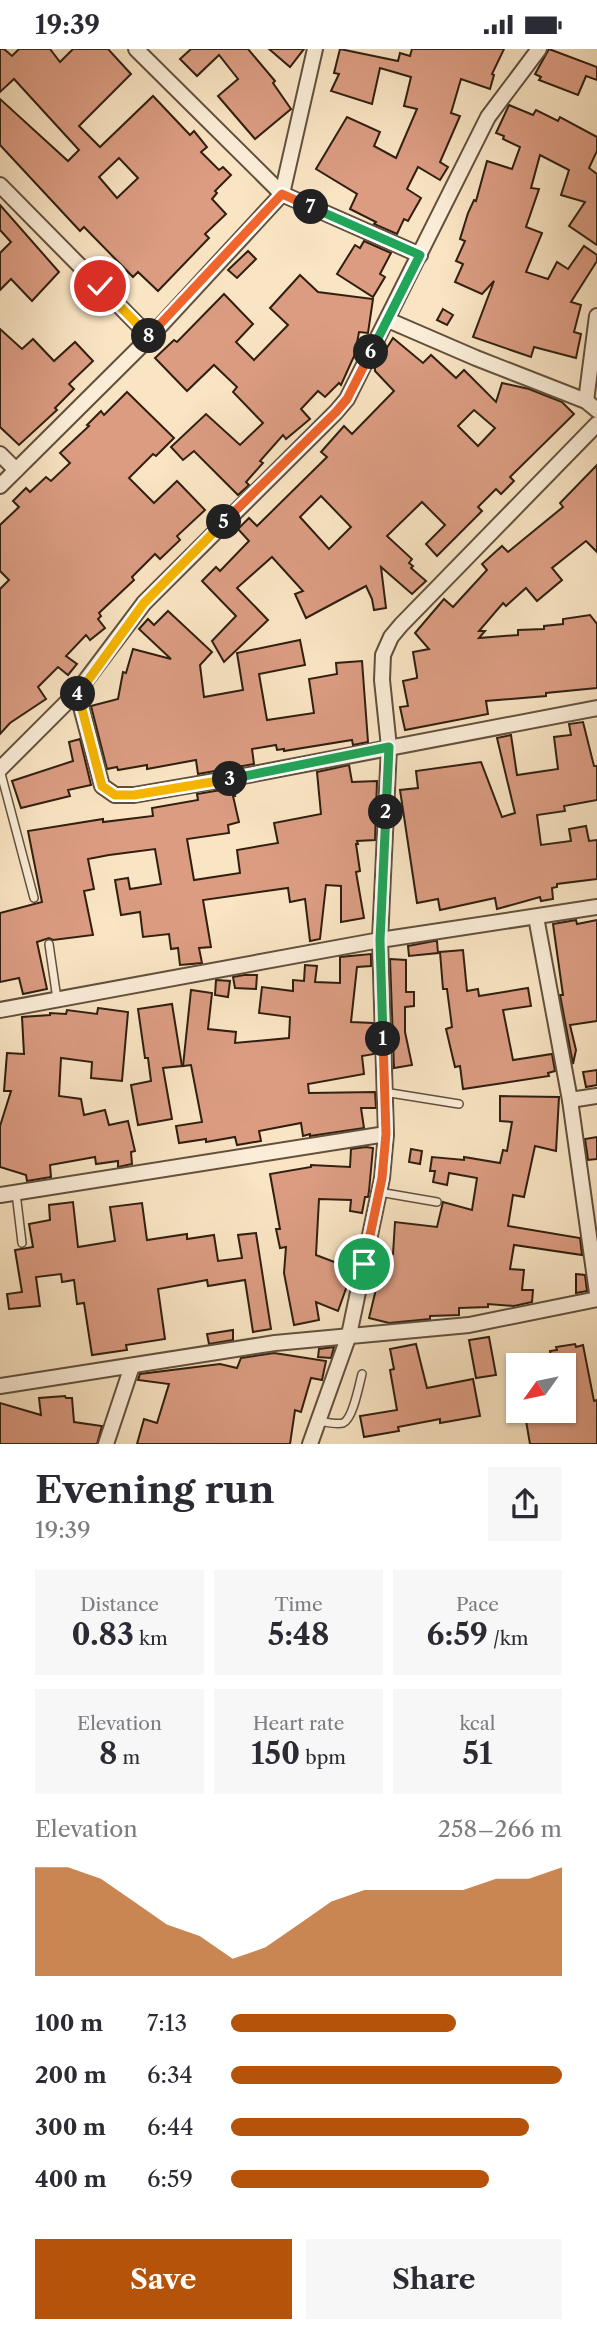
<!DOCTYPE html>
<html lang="en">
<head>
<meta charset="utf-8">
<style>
  :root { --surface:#fff; --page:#f7f7f7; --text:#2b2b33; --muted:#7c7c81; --accent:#b45309 }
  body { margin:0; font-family:"Libre Caslon Text",serif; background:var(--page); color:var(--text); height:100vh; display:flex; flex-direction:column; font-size:26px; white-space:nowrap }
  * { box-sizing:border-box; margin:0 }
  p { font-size:23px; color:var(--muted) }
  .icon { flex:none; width:38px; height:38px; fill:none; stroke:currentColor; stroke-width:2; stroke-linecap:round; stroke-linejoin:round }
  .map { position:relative; height:1395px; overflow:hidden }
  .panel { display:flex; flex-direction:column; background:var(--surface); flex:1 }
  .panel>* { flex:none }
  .needle { width:46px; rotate:237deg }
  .controls { position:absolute; left:506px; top:1304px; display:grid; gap:14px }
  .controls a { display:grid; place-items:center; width:70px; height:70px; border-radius:0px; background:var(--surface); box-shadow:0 2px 5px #0004; font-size:35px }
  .pin { position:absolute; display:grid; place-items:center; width:60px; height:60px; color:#fff; margin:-30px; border:4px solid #fff; border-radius:50%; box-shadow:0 2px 7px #0007 }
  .km { position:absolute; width:35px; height:35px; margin:-18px; border-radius:50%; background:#222; color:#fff; font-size:19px; line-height:35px; text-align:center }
  .round { display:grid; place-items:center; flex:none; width:74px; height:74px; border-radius:0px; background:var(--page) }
  .head { display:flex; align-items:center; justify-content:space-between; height:119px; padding:0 35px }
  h1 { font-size:38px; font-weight:800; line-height:52px }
  .figures { display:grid; grid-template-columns:repeat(3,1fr); gap:10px; height:119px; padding:7px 35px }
  .figures div { display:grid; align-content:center; border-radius:0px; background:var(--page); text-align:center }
  .figures b { font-size:30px; font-weight:800 }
  .figures small { font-size:19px; font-weight:400 }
  .figures p { font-size:19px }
  .chart { height:196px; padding:14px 35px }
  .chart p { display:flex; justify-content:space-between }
  .chart svg { width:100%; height:126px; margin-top:7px; fill:var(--accent); opacity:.7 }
  .button { display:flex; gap:14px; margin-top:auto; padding:14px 35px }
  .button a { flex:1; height:80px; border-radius:0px; background:var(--accent); color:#fff; font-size:28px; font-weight:800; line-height:80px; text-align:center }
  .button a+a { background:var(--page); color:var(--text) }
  ul { padding:0 35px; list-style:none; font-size:23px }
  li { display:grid; grid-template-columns:112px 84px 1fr; align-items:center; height:52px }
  li i { height:18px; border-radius:9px; background:var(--accent) }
  .status { display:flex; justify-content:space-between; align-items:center; height:49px; padding:0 35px; background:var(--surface); direction:ltr }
  .status svg { height:19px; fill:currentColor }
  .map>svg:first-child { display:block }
  .building { fill:#db9c82; stroke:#301f0f; stroke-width:2; fill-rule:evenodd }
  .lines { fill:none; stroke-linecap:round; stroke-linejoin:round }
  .service-casing { stroke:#62503c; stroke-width:10 }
  .minor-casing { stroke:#62503c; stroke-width:18 }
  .service { stroke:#fbedd8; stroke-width:7 }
  .minor { stroke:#fbedd8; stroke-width:14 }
  .split-1-casing { stroke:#fff; stroke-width:14 }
  .split-2-casing { stroke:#fff; stroke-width:14 }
  .split-3-casing { stroke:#fff; stroke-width:14 }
  .split-4-casing { stroke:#fff; stroke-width:14 }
  .split-5-casing { stroke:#fff; stroke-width:14 }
  .split-6-casing { stroke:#fff; stroke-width:14 }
  .split-7-casing { stroke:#fff; stroke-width:14 }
  .split-8-casing { stroke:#fff; stroke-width:14 }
  .split-9-casing { stroke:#fff; stroke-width:14 }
  .split-1 { stroke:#f0652b; stroke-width:9 }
  .split-2 { stroke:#22a559; stroke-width:9 }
  .split-3 { stroke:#22a559; stroke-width:9 }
  .split-4 { stroke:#f5b400; stroke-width:9 }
  .split-5 { stroke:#f5b400; stroke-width:9 }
  .split-6 { stroke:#f0652b; stroke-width:9 }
  .split-7 { stroke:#22a559; stroke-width:9 }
  .split-8 { stroke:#f0652b; stroke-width:9 }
  .split-9 { stroke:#f5b400; stroke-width:9 }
</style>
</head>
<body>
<div class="status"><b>19:39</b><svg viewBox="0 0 49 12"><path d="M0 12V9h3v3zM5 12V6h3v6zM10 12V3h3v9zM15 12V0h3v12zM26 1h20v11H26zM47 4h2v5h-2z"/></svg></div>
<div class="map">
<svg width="597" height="1395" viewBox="0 0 597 1395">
  <rect width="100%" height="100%" fill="#f9e4c3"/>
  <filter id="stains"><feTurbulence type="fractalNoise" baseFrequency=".00286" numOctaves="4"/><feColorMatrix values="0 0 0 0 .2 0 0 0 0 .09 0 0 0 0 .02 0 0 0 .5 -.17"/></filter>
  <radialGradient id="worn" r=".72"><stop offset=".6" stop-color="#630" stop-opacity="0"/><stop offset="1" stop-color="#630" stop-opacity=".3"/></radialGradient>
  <!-- building -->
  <g class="building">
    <path d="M0,0h4l8,7 7,-7h31l10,13 13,-13h35l23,25 -52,52 21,21 53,-51 37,39 4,-4 13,16 -6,5 18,18 4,-3 8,8 -16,16 2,2 -5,6 14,15 -21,20 4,4 -51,53 -20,-19 -5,5 -49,-50 -4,4 -80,-86v-46l68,62 11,-11 -65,-71 -14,13zM119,109l19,20 -21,20 -18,-21z"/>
    <path d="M191,0h57l27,32 -2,2 18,26 -36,30 -37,-43 20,-17 -19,-24 -22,21 -17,-17z"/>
    <path d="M269,0h35l-14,18z"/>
    <path d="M340,0l58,12 2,-8 10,3 2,-7h92l-12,25 2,1 -4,14 -29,-10 -10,34 9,3 -20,46 8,5 -8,13 -22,-13 -11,22 14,9 -13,23 -4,-2 -7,15 -23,-10 2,-2 -26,-13 7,-15 -41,-25 31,-52 33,15 -6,14 22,12 21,-49 -13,-3 7,-29 -31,-9 -8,36 -41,-13 8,-17 -5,-1z"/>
    <path d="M549,0l48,18v13l-11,-4 -8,19 -39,-15 2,-3 -6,-3z"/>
    <path d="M509,56l24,10 3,-5 22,11 2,-4 37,20v14l-8,17 8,6v71l-28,-19 16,-24 -24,-7 8,-25 -29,-15 -9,33 8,1 -13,38 16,6 -16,39 22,7 9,-17 11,7 16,-23 13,9v6l-26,41 10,3 -7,27 7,2 -5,24 -42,-11 -3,10 -58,-20 21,-56 -12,13 -27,-12 8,-18 -7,-3 9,-20 -5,-2 8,-26 6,-13 2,1 11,-40 25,8 8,-22 -17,-8 1,-3 -8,-3z"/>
    <path d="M0,156l59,67 -27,29 -21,-22 -11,11v-37l11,-11 -11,-12z"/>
    <path d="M364,192l27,12 -11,21 5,3 -12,20 -36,-23 18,-29 5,3z"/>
    <path d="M248,202l8,8 -19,19 -9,-8z"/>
    <path d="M300,226l18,17 55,7 -5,34 -9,-1 -4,22 -14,31 -2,-2 -14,14 -7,-6 -17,18 9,10 -24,20 -3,-4 -23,26 3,2 -17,19 3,3 -11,10 -44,-44 -11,9 -12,-13 35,-33 34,31 23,-22 -30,-31 4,-5 -23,-22 -27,26 -32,-33 19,-18 3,2 47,-48 29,30 -17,18 18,18 34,-35 -18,-17z"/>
    <path d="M443,260l10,6 -6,10 -10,-5z"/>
    <path d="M0,280l22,20 11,-10 21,22 21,-19 18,19 -24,23 5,5 -19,19 2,2 -38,35 -19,-18z"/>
    <path d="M393,289l30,25 8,-8 25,23 8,-8 32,32 6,-19 27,6 33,13 12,12 -64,63 4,4 -13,13 -5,-5 -18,18 4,4 -45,45 -11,-12 19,-19 -23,-23 -35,34 25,23 -3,4 4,3 -2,2 15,13 -14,13 -31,-27 5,41 -12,2 -2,-11 -6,-13 -60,32 -11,-24 8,-3 -31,-34 -35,31 31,32 -44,42 -12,-21 24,-25 -34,-35 14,-14 4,4 29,-30 -11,-12 11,-11 8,8 70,-69 -6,-5 23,-26 8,8 42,-43 -19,-20v-4zM474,361l21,18 -17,18 -20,-20zM321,447l30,31 -22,22 -29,-32z"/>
    <path d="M127,343l47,46 -18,18 -3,-2 -24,24 25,25 23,-22 28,29 -28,26 3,4 -20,19 -5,-5 -23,23 2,3 -35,33 2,3 -3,3 7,9 -15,12 -4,-5 -20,21 11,8 -9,11 -10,-8 -20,20 8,12 -36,24 -10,11v-145l9,-9 -9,-9v-46l19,-18 -6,-6 13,-13 4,4 16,-15 5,4 19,-18 -10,-10 29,-27 -2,-1 14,-14 3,4z"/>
    <path d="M597,416v87l-11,-11 -34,27 10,12 -25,21 -11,-13 -20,18 -3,-3 -24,28h6l-6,7 39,-3v-5l26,-1v-3l19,-2v-5l27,-4 7,9v64l-51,5v3l-60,5 2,13 -83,16 -5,-23 8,-1 -5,-25 14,-3v-2l-4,-24 16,-3 -14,-16 29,-34 9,8 34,-37 -5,-6 20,-18 6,6 55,-45 -3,-4z"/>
    <path d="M168,562l44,41 -12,13 4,32 39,-7 -6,-37 63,-13 5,25 -46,9 8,46 47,-7 -5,-34 28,-5 -1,-11 26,-2 6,81 -15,3 -1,-5 -68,11v-2l-7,1 -1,-5 -24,4 2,15 -56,10 -2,-14 -49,9v-4l-29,5 -1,-3 -10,2 -16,-63 27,-7 5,-27 3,1 7,-24 38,10 -32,-30 9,-10 6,6z"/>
    <path d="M583,673l11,44h3v34l-33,6 1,5 -28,4 4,30 30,-4 -2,-12 17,-3 3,15 8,-1v39l-40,5v3l-5,1 1,11 -12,2 -1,-4 -43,12 -2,-11 -55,12 -2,-11 -21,4 -17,-113 18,-2 -2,-17 65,-9 21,55 13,-4 -18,-75 14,-3 6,40 41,-6 -4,-32 17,-2 -2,-11z"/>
    <path d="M80,690l11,46 -23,5 2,6 -49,12 -9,-27 61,-20 -4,-19z"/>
    <path d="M349,716l3,17 25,-1 -2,59 -18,1 1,3h-2l4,27 -4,1 8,46 -23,4v-36l-15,-1 -6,54 -10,2 -5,-42 -15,3 -2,-14 -85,12 8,47 -12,1 3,15 -22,2 -2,-17 -7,1 -2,-15 -26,3 -3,-25 -19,3 -6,-35 13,-2 2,11 31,-5 -6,-35 -46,6 -21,4 6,30 -10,2 9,44 -40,5 -4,-2 -12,4 10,47 -24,5 -4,-16 -19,4v-69l42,-11 -14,-71 75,-12v3l50,-6 -1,-8 46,-8 -1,-6 36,-6 2,8h-2l6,26 -11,3 1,8 -42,6 7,41 46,-7 -3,-23 41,-7 -4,-20 47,-9 -4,-42z"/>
    <path d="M576,871l1,4 20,-4v101l-27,4 6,25 -3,14 -13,-69h3l-10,-71z"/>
    <path d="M434,892h3l1,12 -29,3 -1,-10z"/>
    <path d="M463,901l4,41 11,-2 1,7 49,-8 3,18 -28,4 10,50 39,-6 3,17 -7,2 1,3 -86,13 -3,-23 -5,1 -9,-38 6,-2 -5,-38h-4l-3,-37z"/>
    <path d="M371,905v12l-14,1 -6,55 22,1 1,31 -12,2 2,18 -56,10 1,9 66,-1 1,16h-15l3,20 -54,8v-2l-7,2 -2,-13 -42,8 2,10 -24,4 -2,-8 -29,5v-3l-27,4 -3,-17 26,-4 -11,-57 -8,1 8,-76 21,3 -4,36 28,3 -1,11 54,-5 1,-21 -31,-4 3,-26 31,4v-11l11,1 1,-16 12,1 -2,16 25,1v-26z"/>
    <path d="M390,910l16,1v32h8v14l-9,1v25l7,33 -18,3z"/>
    <path d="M244,926h13l-1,14 -21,-1 -2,-11z"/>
    <path d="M216,931l14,1 -2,16 -13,-2z"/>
    <path d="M172,955l10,62 -19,2 9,51 -34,6 -7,-40 20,-4 -3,-23h-3l-7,-49z"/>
    <path d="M98,959l30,4 -6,69 -31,-3 1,-16 -31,-4 -2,38 22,3 3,16 21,-5 4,15 19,-4 7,30 -4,1 1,12 -14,3v-6l-22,3 -1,-7 -45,8 1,12 -24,4 -1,-6 -26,-8v-41l11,-35h-7l3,-38 17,1 -2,-37 28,-2v-2l16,1 1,-4 30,4z"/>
    <path d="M597,1021v15l-11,2 -3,-15z"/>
    <path d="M500,1047l59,1 -3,54 -21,-5 -11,51 -11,-2 -5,31 72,12 2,17 -68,-10 -4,24 14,1 -2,20h11l-1,12 -18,4 -26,-2v3l-29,1v7l-29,1v3l-41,4 -20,-5 16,-66 8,2 2,-32 42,5 6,-25 29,8 5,-32 -28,-5 -2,12 -14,-3 2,-11h-5l2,-14 32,3v-3l36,6 3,-13 4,1 5,-29 -12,-1z"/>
    <path d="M597,1088v22l-9,1 -3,-21z"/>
    <path d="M366,1098l7,1 -4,43 -1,6h-3l-3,16 -12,-2 1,-11 -32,-1 -3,56 37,14 -15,42 -22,-9 3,18 -25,5 -10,-52 2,-26 -6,1 -4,-19h4l-10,-55 41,-7v-2l39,2 1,-18z"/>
    <path d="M411,1100l11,2 -2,13 -11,-2z"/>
    <path d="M73,1153l5,45 37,-6 -5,-34 32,-4 5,37 40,-6v5l27,-4 4,26 24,-3 -4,-23 18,-2 15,96 -18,3 -8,-52 -37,6 -1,-6 -49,9 7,50 -39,6 1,5 -35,5 -8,-52 -7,1 -3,-24 -12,2 -1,-8 -25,3 4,29 -31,3 -2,-15 15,-2 -7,-42 18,-3 -4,-23 21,-4 -1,-15z"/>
    <path d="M576,1225l9,1 2,16 -11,2z"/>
    <path d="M233,1281v10l-24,4 -2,-10z"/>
    <path d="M489,1288l7,38 -20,3 -7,-38z"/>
    <path d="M416,1295l11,44 46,-9 7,37 -40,7v-4l-42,8 1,4 -35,6 -4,-21 37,-6 -7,-40 4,-1 -4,-20z"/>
    <path d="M575,1295l1,3 7,-2 11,56 3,-1v44h-67l-5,-29 21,-4h18v-46h-12l-2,-14 7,-1 -1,-3z"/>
    <path d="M334,1298l-3,11 -13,-1 1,-8z"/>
    <path d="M274,1304l52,8 -4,19 -11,-2 -10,34 -6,-2 -5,34h-153l7,-25 13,4 12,-39 -31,-4 2,-6 80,-10 17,4 4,-10z"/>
    <path d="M65,1347l1,2h6l2,24 28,4 -5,18h-97v-41l41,12 -2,-17z"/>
  </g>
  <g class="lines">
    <defs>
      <g id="service">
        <path d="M0,721l34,128"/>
        <path d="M49,895l8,55"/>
        <path d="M384,1043l75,12"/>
        <path d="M379,1143l58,10"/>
        <path d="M16,1144l6,50"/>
        <path d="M319,1372c7,1 18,4 24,2 10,-4 16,-38 19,-49"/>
      </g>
      <g id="minor">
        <path d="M136,0l146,145 138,61"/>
        <path d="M0,136l150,152"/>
        <path d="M388,271l88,38 110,43 11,9"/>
        <path d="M586,352l11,-85"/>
        <path d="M0,405l16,16"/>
        <path d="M0,437l150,-149 132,-143 33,-145"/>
        <path d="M77,643l25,94 13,9h19l104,-18 359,-69"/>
        <path d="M0,720l77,-77 67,-89 192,-191 11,-13 141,-282 51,-68"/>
        <path d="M536,868l34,183 27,193"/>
        <path d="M0,961l380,-70 217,-33"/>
        <path d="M570,1051l27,-4"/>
        <path d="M0,1146l386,-61"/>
        <path d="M0,1337l275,-43 194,-18 128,-26"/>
        <path d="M106,1395l26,-78"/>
        <path d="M310,1395l39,-109 33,-157 4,-44 -6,-194 9,-193 -7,-67 1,-25 8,-18 10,-12 196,-201"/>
      </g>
    </defs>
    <!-- service casing -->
    <use href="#service" class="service-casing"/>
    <!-- minor casing -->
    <use href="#minor" class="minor-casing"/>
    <!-- service -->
    <use href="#service" class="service"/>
    <!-- minor -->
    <use href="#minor" class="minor"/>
  </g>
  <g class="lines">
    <defs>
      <path id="split-1" d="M364,1215l18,-86 4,-44 -3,-95"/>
      <path id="split-2" d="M383,990l-3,-99 6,-128"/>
      <path id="split-3" d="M230,730l159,-32 -3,65"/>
      <path id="split-4" d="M78,645l24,92 13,9h19l96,-16"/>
      <path id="split-5" d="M78,645l66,-91 80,-81"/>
      <path id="split-6" d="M224,473l112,-110 11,-13 24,-47"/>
      <path id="split-7" d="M311,158l109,48 -49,97"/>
      <path id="split-8" d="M149,287l133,-142 29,13"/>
      <path id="split-9" d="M100,237l49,50"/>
    </defs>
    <!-- split-1 casing -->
    <use href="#split-1" class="split-1-casing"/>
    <!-- split-2 casing -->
    <use href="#split-2" class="split-2-casing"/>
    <!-- split-3 casing -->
    <use href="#split-3" class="split-3-casing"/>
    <!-- split-4 casing -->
    <use href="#split-4" class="split-4-casing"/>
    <!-- split-5 casing -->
    <use href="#split-5" class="split-5-casing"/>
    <!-- split-6 casing -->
    <use href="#split-6" class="split-6-casing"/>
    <!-- split-7 casing -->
    <use href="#split-7" class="split-7-casing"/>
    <!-- split-8 casing -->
    <use href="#split-8" class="split-8-casing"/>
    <!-- split-9 casing -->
    <use href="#split-9" class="split-9-casing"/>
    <!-- split-1 -->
    <use href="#split-1" class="split-1"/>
    <!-- split-2 -->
    <use href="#split-2" class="split-2"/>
    <!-- split-3 -->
    <use href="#split-3" class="split-3"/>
    <!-- split-4 -->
    <use href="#split-4" class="split-4"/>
    <!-- split-5 -->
    <use href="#split-5" class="split-5"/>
    <!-- split-6 -->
    <use href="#split-6" class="split-6"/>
    <!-- split-7 -->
    <use href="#split-7" class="split-7"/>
    <!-- split-8 -->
    <use href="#split-8" class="split-8"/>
    <!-- split-9 -->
    <use href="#split-9" class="split-9"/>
  </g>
  <rect width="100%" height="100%" filter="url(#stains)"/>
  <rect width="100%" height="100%" fill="url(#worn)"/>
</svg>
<div class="controls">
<a><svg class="needle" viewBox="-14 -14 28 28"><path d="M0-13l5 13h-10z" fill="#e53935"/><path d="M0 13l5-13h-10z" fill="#7c7c81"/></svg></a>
</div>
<div class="pin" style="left:364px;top:1215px;background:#1e9e55"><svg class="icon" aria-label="arrive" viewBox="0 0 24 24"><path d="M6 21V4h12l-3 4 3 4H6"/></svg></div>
<div class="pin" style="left:100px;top:237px;background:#d93025"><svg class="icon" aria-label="check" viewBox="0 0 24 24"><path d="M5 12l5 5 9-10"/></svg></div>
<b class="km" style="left:383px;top:990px">1</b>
<b class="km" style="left:386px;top:763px">2</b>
<b class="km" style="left:230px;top:730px">3</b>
<b class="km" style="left:78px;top:645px">4</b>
<b class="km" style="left:224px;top:473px">5</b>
<b class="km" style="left:371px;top:303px">6</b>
<b class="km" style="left:311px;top:158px">7</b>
<b class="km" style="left:149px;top:287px">8</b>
</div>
<section class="panel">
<div class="head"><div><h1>Evening run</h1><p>19:39</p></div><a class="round"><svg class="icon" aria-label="share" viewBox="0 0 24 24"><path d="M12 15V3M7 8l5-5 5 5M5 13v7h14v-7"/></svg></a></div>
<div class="figures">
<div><p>Distance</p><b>0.83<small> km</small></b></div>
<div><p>Time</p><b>5:48</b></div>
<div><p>Pace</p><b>6:59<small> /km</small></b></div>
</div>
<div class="figures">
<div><p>Elevation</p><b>8<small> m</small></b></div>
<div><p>Heart rate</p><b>150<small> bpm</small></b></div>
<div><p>kcal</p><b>51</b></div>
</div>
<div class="chart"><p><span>Elevation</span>258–266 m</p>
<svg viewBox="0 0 160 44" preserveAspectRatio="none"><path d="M0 44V6L10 6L20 10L30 18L40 26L50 30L60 38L70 34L80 26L90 18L100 14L110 14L120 14L130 14L140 10L150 10L160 6V44z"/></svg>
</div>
<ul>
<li><b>100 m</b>7:13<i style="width:68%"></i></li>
<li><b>200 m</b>6:34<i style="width:100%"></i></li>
<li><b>300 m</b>6:44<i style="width:90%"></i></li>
<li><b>400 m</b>6:59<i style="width:78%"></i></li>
</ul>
<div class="button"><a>Save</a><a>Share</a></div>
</section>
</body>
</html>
